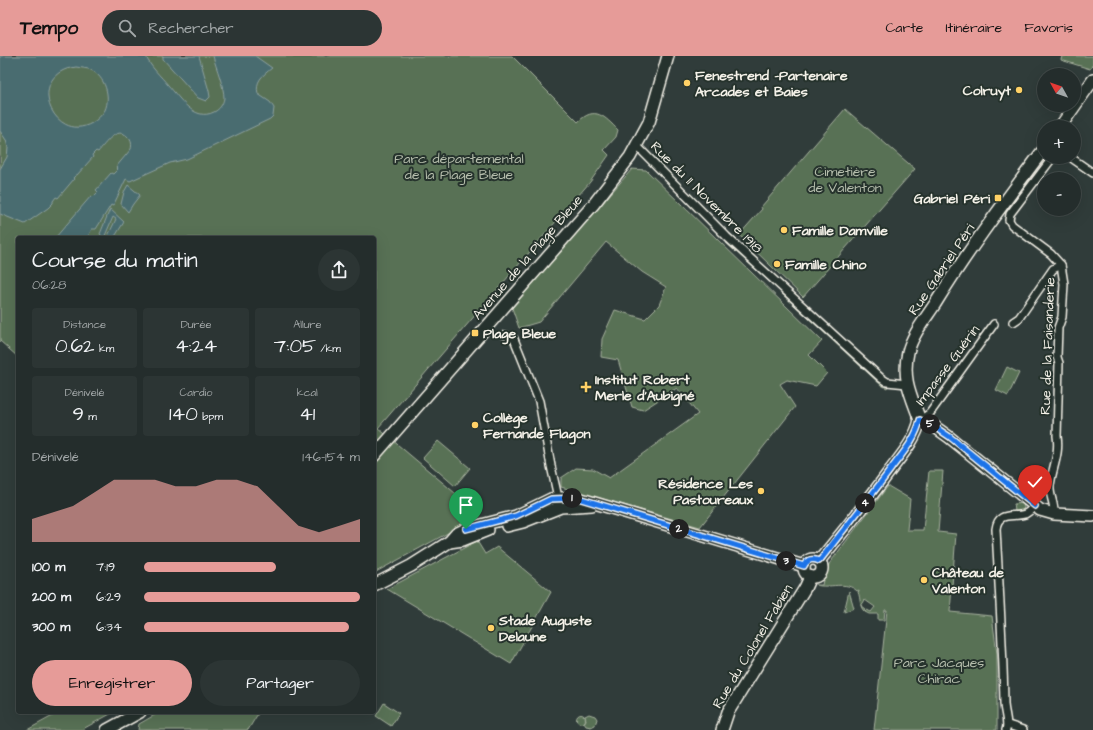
<!DOCTYPE html>
<html lang="fr">
<head>
<meta charset="utf-8">
<style>
  :root { --surface:#242d2c; --page:#2c3534; --text:#f1f3f6; --muted:#a3a8a9; --line:#414948; --accent:#e69b98 }
  body { margin:0; font-family:"Architects Daughter",sans-serif; background:var(--page); color:var(--text); height:100vh; display:flex; flex-direction:column; font-size:15px; white-space:nowrap }
  * { box-sizing:border-box; margin:0 }
  p { font-size:13px; color:var(--muted) }
  .icon { flex:none; width:22px; height:22px; fill:none; stroke:currentColor; stroke-width:2; stroke-linecap:round; stroke-linejoin:round }
  .map { position:relative; flex:1; overflow:hidden }
  .panel { position:absolute; left:16px; top:180px; width:360px; height:478px; display:flex; flex-direction:column; background:var(--surface); border-radius:4px; box-shadow:0 4px 16px #0002,0 0 0 1px var(--line) }
  .panel>* { flex:none }
  .needle { width:26px; rotate:310deg }
  .controls { position:absolute; left:1037px; top:12px; display:grid; gap:8px }
  .controls a { display:grid; place-items:center; width:44px; height:44px; border-radius:50%; background:var(--surface); box-shadow:0 4px 16px #0002,0 0 0 1px var(--line); font-size:20px }
  .pin { position:absolute; display:grid; place-items:center; width:34px; height:34px; color:#fff; margin:-41px -17px; border-radius:50% 50% 50% 0; rotate:-45deg; box-shadow:0 0 4px #0007 }
  .pin .icon { rotate:45deg }
  .km { position:absolute; width:20px; height:20px; margin:-10px; border-radius:50%; background:#222; color:#fff; font-size:11px; line-height:20px; text-align:center }
  .round { display:grid; place-items:center; flex:none; width:42px; height:42px; border-radius:21px; background:var(--page) }
  .head { display:flex; align-items:center; justify-content:space-between; height:68px; padding:0 16px }
  h1 { font-size:22px; font-weight:600; line-height:30px }
  .stats { display:grid; grid-template-columns:repeat(3,1fr); gap:6px; height:68px; padding:4px 16px }
  .stats div { display:grid; align-content:center; border-radius:4px; background:var(--page); text-align:center }
  .stats b { font-size:20px; font-weight:600 }
  .stats small { font-size:11px; font-weight:400 }
  .stats p { font-size:11px }
  .chart { height:112px; padding:8px 16px }
  .chart p { display:flex; justify-content:space-between }
  .chart svg { width:100%; height:72px; margin-top:4px; fill:var(--accent); opacity:.7 }
  .primary-button { display:flex; gap:8px; margin-top:auto; padding:8px 16px }
  .primary-button a { flex:1; height:46px; border-radius:24px; background:var(--accent); color:#111; font-size:16px; font-weight:600; line-height:46px; text-align:center }
  .primary-button a+a { background:var(--page); color:var(--text) }
  ul { padding:0 16px; list-style:none; font-size:13px }
  li { display:grid; grid-template-columns:64px 48px 1fr; align-items:center; height:30px }
  li i { height:10px; border-radius:5px; background:var(--accent) }
  header { display:flex; align-items:center; gap:24px; box-sizing:border-box; height:56px; padding:0 20px; background:var(--accent); color:#111 }
  header strong { font-size:19px }
  nav { display:flex; gap:22px; margin-inline-start:auto; font-size:14px }
  .search { width:280px; height:36px; background:var(--page); display:flex; align-items:center; gap:10px; box-sizing:border-box; padding:0 14px; border-radius:22px; color:var(--muted); font-size:15px }
  .map>svg:first-child { display:block }
  .green { fill:#597155; stroke:#a6b19e }
  .water { fill:#496c70; stroke:#8da1a0; fill-rule:evenodd }
  .lines { fill:none; stroke-linecap:round; stroke-linejoin:round }
  .street-casing { stroke:#f4f1e8; stroke-width:10 }
  .secondary-casing { stroke:#f4f1e8; stroke-width:14 }
  .street { stroke:#26332d; stroke-width:7 }
  .secondary { stroke:#26332d; stroke-width:11 }
  .route-casing { stroke:#fff; stroke-width:8 }
  .route { stroke:#1a73e8; stroke-width:5 }
  .poi-dot { fill:#ffd166; stroke:#26332d; stroke-width:1.5 }
  .labels { text-anchor:middle; stroke-width:4; stroke-linejoin:round; paint-order:stroke }
  .poi-label { font-size:14px; font-weight:bold; fill:#f4f1e8; stroke:#26332d; text-anchor:start }
  .park-label { font-size:14px; fill:#b6bead; stroke:#26332d }
  .street-label { font-size:14px; fill:#f4f1e8; stroke:#26332d }
</style>
</head>
<body>
<header>
<strong>Tempo</strong>
<div class="search"><svg class="icon" aria-label="search" viewBox="0 0 24 24"><circle cx="10" cy="10" r="6"/><path d="M15 15l6 6"/></svg>Rechercher</div>
<nav><a>Carte</a><a>Itinéraire</a><a>Favoris</a></nav>
</header>
<div class="map">
<svg width="1093" height="674" viewBox="0 0 1093 674">
  <rect width="100%" height="100%" fill="#303c3a"/>
  <filter id="ink" filterUnits="userSpaceOnUse"><feTurbulence type="fractalNoise" baseFrequency=".025" numOctaves="2"/><feDisplacementMap in="SourceGraphic" scale="8" xChannelSelector="R" yChannelSelector="G"/><feConvolveMatrix kernelMatrix="1 2 1 2 8 2 1 2 1" color-interpolation-filters="sRGB"/></filter>
  <g filter="url(#ink)">
    <!-- green -->
    <g class="green">
      <path d="M0,0h512l66,66c17,-17 27,-5 40,8l-2,7 -12,13 5,5 -19,27 -212,246 103,87 -107,58v-335h-356v119l-18,-16z"/>
      <path d="M1062,0h31v8l-3,5 -29,-9z"/>
      <path d="M845,53l70,60 -112,128 -64,-62 23,-26 -1,-2z"/>
      <path d="M652,107l73,74 -2,2 -72,-74z"/>
      <path d="M632,113l14,1 176,171 -13,14 18,18 -11,13 -29,-6 -7,4 15,23 -95,120 -139,-40v-9l15,-10 17,1 16,9 89,-64 -21,-26 -34,22 -11,-3 -14,-47 -17,-3 1,-18 13,-29 30,9 14,-14 7,-18 -24,-15 -36,-30 -67,80 -20,6 -7,-20z"/>
      <path d="M728,185l48,43 -2,2 -48,-43z"/>
      <path d="M784,236l104,93 -1,3 -6,-3 -99,-91z"/>
      <path d="M1007,311l12,6 -11,23 -12,-6z"/>
      <path d="M438,385l32,27 -15,18 -32,-28z"/>
      <path d="M929,415h14l-5,61 18,2 -6,78 42,4 5,38v76h-123l13,-120h-2l-1,10h-6v-6h-9l-4,-2 2,-2 4,2 4,-5 -10,-7 -4,6 4,3 -1,2c-5,-5 -3,-12 -6,-19l1,-1v-1l-2,1c-11,-11 -28,-2 -41,-6h6l1,-5 4,-7 2,-9 59,-78 22,13 -3,31h16z"/>
      <path d="M1023,447l1,5 -2,2 -7,1 -1,-7z"/>
      <path d="M477,485l8,13 12,-7 54,45 -40,72 -124,-75z"/>
      <path d="M849,535l5,17 -10,4z"/>
      <path d="M384,647l15,10 -8,13 -15,-10z"/>
      <path d="M60,656h54l-33,18h-54z"/>
      <path d="M160,656h99l-11,18h-110l1,-6z"/>
      <path d="M589,658l6,2 2,3 -2,6 -4,2 -5,-1 -2,-3 2,-3 -1,-4z"/>
      <circle cx="581" cy="663" r="4.5"/>
    </g>
    <!-- water -->
    <g class="water">
      <path d="M0,0h146c4,11 15,20 22,29 12,13 26,37 46,27 6,-3 9,-8 10,-14 0,-12 -8,-30 -11,-42h42l17,12c-10,8 -17,13 -14,26l12,8 4,6 -1,8 -3,3 -83,40 -17,4 -40,18 -4,-2 -13,27 -2,-1 -15,24h-4l-5,9h-32l36,-42 2,1 5,-5 -2,-2 15,-17 2,1 5,-5 -2,-2 15,-18c1,-4 1,-8 -3,-12 -11,-12 -23,7 -30,15l-2,-1 -4,4 1,2 -16,18h-1l-3,3 1,1 -16,19 -2,-1 -3,4v2l-5,5 -23,16 -25,-10v-45l7,-12 1,-9 -2,-8 -6,-9zM76,11c5,1 11,1 15,3 14,7 20,26 14,40 -3,5 -8,10 -13,13 -35,20 -63,-37 -28,-53 4,-2 8,-2 12,-3z"/>
      <path d="M163,0h36l10,35 1,6 -4,4 -8,-3 -35,-39z"/>
      <path d="M128,129l12,10 -7,9 -5,8 -7,-8 3,-12z"/>
      <path d="M110,153l14,13 -10,16h-7l9,-19 -3,-2 -9,21 -4,-4z"/>
    </g>
    <g class="lines">
      <defs>
        <g id="street">
          <path d="M636,89l91,92 154,141 6,4 20,2"/>
          <path d="M1053,101l-43,57 -1,6 3,5 39,29 10,11 3,19 -2,33 -4,11 -1,29 2,6 -2,73c3,19 -5,32 -7,50 -1,9 5,18 4,28"/>
          <path d="M1070,101l23,16"/>
          <path d="M1013,266l6,-4 34,-49 8,-4"/>
          <path d="M505,279l9,4 25,62 12,65 8,36"/>
          <path d="M920,364l10,-7 64,-89"/>
          <path d="M1008,669l15,5"/>
          <path d="M1006,674c3,-7 -2,-18 -2,-27 -1,-58 -5,-116 -8,-174 2,-18 16,-11 29,-15 4,-2 7,-5 10,-8"/>
        </g>
        <g id="secondary">
          <path d="M1060,71l33,-47"/>
          <path d="M920,364c-9,-25 -18,-41 -12,-68 4,-17 18,-34 27,-48 33,-54 71,-104 109,-155"/>
          <path d="M920,364l15,7 14,10 91,73 14,4 39,2"/>
          <path d="M374,400l219,-251 37,-48 19,-35 19,-66"/>
          <path d="M507,470l16,-4 38,-15 31,-2"/>
          <path d="M449,486l14,-2 25,-10"/>
          <circle cx="813" cy="512" r="9"/>
          <path d="M819,505c24,-29 48,-59 70,-89 12,-16 27,-33 31,-52"/>
          <path d="M374,529l37,-19 38,-24 7,-8 10,-5 50,-13 35,-17 7,-1h20l226,68"/>
          <path d="M107,674l33,-18"/>
          <path d="M722,674l6,-18 77,-124 5,-11"/>
        </g>
      </defs>
      <!-- street casing -->
      <use href="#street" class="street-casing"/>
      <!-- secondary casing -->
      <use href="#secondary" class="secondary-casing"/>
      <!-- street -->
      <use href="#street" class="street"/>
      <!-- secondary -->
      <use href="#secondary" class="secondary"/>
    </g>
  </g>
  <g class="lines" filter="url(#ink)">
    <defs>
      <path id="route" d="M466,473l50,-13 35,-17 27,-1 226,68c3,-7 9,-8 15,-5l2,-2c23,-30 47,-59 70,-90 11,-15 25,-30 29,-49l15,7 15,10 85,69"/>
    </defs>
    <!-- route casing -->
    <use href="#route" class="route-casing"/>
    <!-- route -->
    <use href="#route" class="route"/>
  </g>
  <!-- markers -->
  <g class="poi-dot">
    <circle cx="687" cy="27" r="4"/>
    <circle cx="1019" cy="34" r="4"/>
    <rect x="994" y="138" width="8" height="8" rx="2"/>
    <circle cx="784" cy="174" r="4"/>
    <circle cx="777" cy="208" r="4"/>
    <rect x="471" y="273" width="8" height="8" rx="2"/>
    <path d="M584 325h4v4h4v4h-4v4h-4v-4h-4v-4h4z"/>
    <circle cx="475" cy="369" r="4"/>
    <circle cx="761" cy="435" r="4"/>
    <circle cx="924" cy="524" r="4"/>
    <circle cx="491" cy="572" r="4"/>
  </g>
  <g class="labels">
    <!-- poi labels -->
    <g class="poi-label">
      <text x="695" y="24">Fenestrend -Partenaire<tspan x="695" dy="16">Arcades et Baies</tspan></text>
      <text x="1011" y="39" text-anchor="end">Colruyt</text>
      <text x="990" y="147" text-anchor="end">Gabriel Péri</text>
      <text x="792" y="179">Famille Damville</text>
      <text x="785" y="213">Famille Chino</text>
      <text x="483" y="282">Plage Bleue</text>
      <text x="595" y="328">Institut Robert<tspan x="595" dy="16">Merle d'Aubigné</tspan></text>
      <text x="483" y="366">Collège<tspan x="483" dy="16">Fernande Flagon</tspan></text>
      <text x="753" y="432" text-anchor="end">Résidence Les<tspan x="753" dy="16">Pastoureaux</tspan></text>
      <text x="932" y="521">Château de<tspan x="932" dy="16">Valenton</tspan></text>
      <text x="499" y="569">Stade Auguste<tspan x="499" dy="16">Delaune</tspan></text>
    </g>
    <!-- park labels -->
    <g class="park-label">
      <text x="459" y="107">Parc départemental<tspan x="459" dy="16">de la Plage Bleue</tspan></text>
      <text x="845" y="120">Cimetière<tspan x="845" dy="16">de Valenton</tspan></text>
      <text x="939" y="611">Parc Jacques<tspan x="939" dy="16">Chirac</tspan></text>
    </g>
    <!-- street labels -->
    <g class="street-label">
      <text transform="translate(707 141) rotate(45)" y="5">Rue du 11 Novembre 1918</text>
      <text transform="translate(527 201) rotate(-49)" y="5">Avenue de la Plage Bleue</text>
      <text transform="translate(941 213) rotate(-56)" y="5">Rue Gabriel Péri</text>
      <text transform="translate(1047 290) rotate(-88)" y="5">Rue de la Faisanderie</text>
      <text transform="translate(947 309) rotate(-53)" y="5">Impasse Guérin</text>
      <text transform="translate(752 590) rotate(-59)" y="5">Rue du Colonel Fabien</text>
    </g>
  </g>
</svg>
<div class="controls">
<a><svg class="needle" viewBox="-14 -14 28 28"><path d="M0-13l5 13h-10z" fill="#e53935"/><path d="M0 13l5-13h-10z" fill="#a3a8a9"/></svg></a>
<a>+</a>
<a>−</a>
</div>
<div class="pin" style="left:466px;top:473px;background:#1e9e55"><svg class="icon" aria-label="arrive" viewBox="0 0 24 24"><path d="M6 21V4h12l-3 4 3 4H6"/></svg></div>
<div class="pin" style="left:1035px;top:450px;background:#d93025"><svg class="icon" aria-label="check" viewBox="0 0 24 24"><path d="M5 12l5 5 9-10"/></svg></div>
<b class="km" style="left:572px;top:442px">1</b>
<b class="km" style="left:679px;top:473px">2</b>
<b class="km" style="left:786px;top:505px">3</b>
<b class="km" style="left:865px;top:447px">4</b>
<b class="km" style="left:930px;top:368px">5</b>
<section class="panel">
<div class="head"><div><h1>Course du matin</h1><p>06:28</p></div><a class="round"><svg class="icon" aria-label="share" viewBox="0 0 24 24"><path d="M12 15V3M7 8l5-5 5 5M5 13v7h14v-7"/></svg></a></div>
<div class="stats">
<div><p>Distance</p><b>0.62<small> km</small></b></div>
<div><p>Durée</p><b>4:24</b></div>
<div><p>Allure</p><b>7:05<small> /km</small></b></div>
</div>
<div class="stats">
<div><p>Dénivelé</p><b>9<small> m</small></b></div>
<div><p>Cardio</p><b>140<small> bpm</small></b></div>
<div><p>kcal</p><b>41</b></div>
</div>
<div class="chart"><p><span>Dénivelé</span>146–154 m</p>
<svg viewBox="0 0 160 44" preserveAspectRatio="none"><path d="M0 44V30L10 26L20 22L30 14L40 6L50 6L60 6L70 10L80 10L90 6L100 6L110 10L120 22L130 34L140 38L150 34L160 30V44z"/></svg>
</div>
<ul>
<li><b>100 m</b>7:19<i style="width:61%"></i></li>
<li><b>200 m</b>6:29<i style="width:100%"></i></li>
<li><b>300 m</b>6:34<i style="width:95%"></i></li>
</ul>
<div class="primary-button"><a>Enregistrer</a><a>Partager</a></div>
</section>
</div>
</body>
</html>
